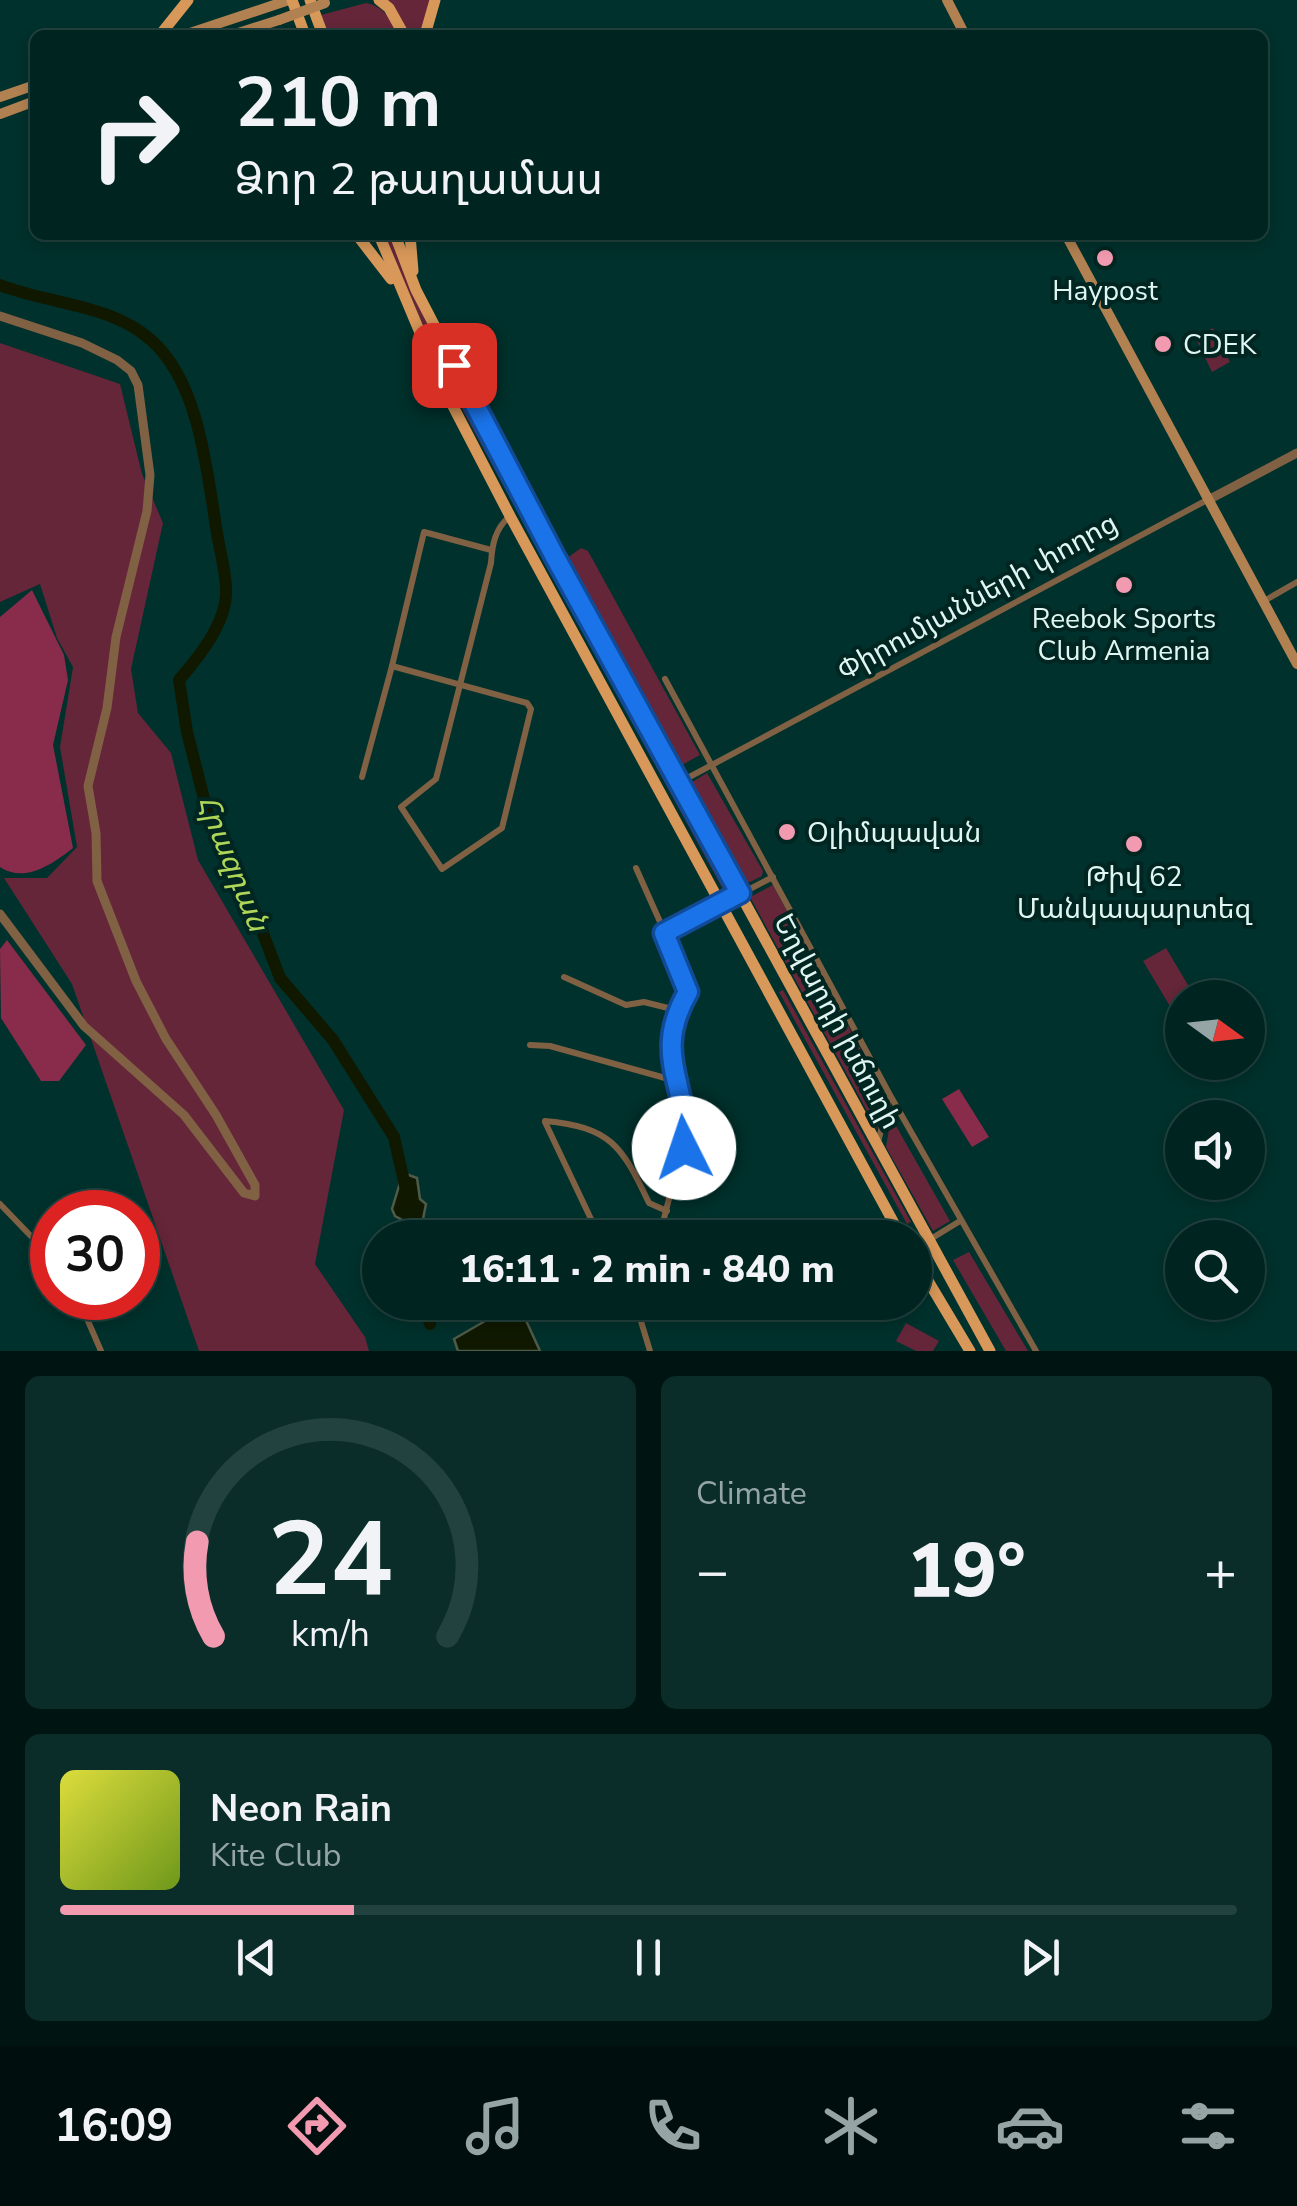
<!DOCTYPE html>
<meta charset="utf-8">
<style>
body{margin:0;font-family:"Nunito Sans","Noto Sans Armenian",sans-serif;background:#0a2d2a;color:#f1f3f6;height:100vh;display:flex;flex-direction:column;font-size:38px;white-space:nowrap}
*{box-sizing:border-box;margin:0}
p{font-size:32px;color:#95a5a5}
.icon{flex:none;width:55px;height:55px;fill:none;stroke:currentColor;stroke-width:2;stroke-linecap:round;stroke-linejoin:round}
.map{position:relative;height:1351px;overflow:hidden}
.side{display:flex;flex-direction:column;gap:25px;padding:25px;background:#001412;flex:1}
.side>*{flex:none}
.guide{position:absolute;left:30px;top:30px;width:1238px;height:210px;border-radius:15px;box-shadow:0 5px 15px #0003,0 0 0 2px #22423f;background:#002521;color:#f1f3f6;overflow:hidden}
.needle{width:65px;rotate:105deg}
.controls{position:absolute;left:1165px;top:980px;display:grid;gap:20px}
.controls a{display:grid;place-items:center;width:100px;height:100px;border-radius:50%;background:#002521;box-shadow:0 5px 15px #0003,0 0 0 2px #22423f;font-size:50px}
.speed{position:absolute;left:30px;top:1190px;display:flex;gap:20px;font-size:50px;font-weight:700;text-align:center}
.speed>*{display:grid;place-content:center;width:130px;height:130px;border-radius:50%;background:#002521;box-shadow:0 5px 15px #0003,0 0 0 2px #22423f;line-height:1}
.speed .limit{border:15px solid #d22;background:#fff;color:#111}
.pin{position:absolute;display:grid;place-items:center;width:85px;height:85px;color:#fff;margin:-42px;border-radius:20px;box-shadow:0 5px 15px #0006}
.me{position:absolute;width:110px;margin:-55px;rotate:356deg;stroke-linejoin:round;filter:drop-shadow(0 0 8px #0008)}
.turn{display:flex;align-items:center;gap:35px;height:210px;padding:0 40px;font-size:45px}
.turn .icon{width:130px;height:130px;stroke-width:2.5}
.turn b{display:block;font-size:70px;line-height:85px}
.big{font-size:75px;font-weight:800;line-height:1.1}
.side .tile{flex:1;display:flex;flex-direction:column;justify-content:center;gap:15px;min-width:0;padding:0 35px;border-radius:15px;background:#0a2d2a}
.side .dial{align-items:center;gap:0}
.dial svg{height:260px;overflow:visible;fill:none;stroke:#22423f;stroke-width:7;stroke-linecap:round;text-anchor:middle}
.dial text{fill:#f1f3f6;stroke:none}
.song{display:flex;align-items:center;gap:30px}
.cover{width:120px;height:120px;border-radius:15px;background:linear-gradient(135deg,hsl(60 70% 55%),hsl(80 70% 35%))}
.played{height:10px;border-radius:5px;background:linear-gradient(90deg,#f29aaf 25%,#22423f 25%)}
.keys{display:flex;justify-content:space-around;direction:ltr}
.heat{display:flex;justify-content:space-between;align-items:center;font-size:55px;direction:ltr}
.side .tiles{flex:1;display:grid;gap:25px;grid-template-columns:1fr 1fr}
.tile:last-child{grid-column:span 2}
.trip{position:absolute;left:362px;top:1220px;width:570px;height:100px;border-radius:50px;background:#002521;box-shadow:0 5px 15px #0003,0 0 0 2px #22423f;font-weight:800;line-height:100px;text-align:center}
.tabs{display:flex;height:160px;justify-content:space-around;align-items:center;background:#000f0d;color:#95a5a5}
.tabs .icon{width:70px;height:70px}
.tabs .active{color:#f29aaf}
.tabs b{font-size:45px;color:#f1f3f6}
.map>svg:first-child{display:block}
</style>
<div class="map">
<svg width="1297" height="1351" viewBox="0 0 1297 1351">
<rect width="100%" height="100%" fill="#00312c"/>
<g fill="#642638">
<path d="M382,0H430L421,35H407Z"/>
<path d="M366,3C385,7 390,19 399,35H329L321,15Z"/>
<path d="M384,235H390L454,383L546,554L542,557L449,385Z"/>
<path d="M1213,328L1230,362L1212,372L1195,337Z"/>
<path d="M0,343L120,384L142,474L163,523L131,669L138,713L171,753L198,860L344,1110L315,1264L365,1337L369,1351H199L72,984L4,878H47L77,847L60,747L73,667L57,638L40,584L0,602Z"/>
<path d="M581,548L588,551L700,755L682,765L677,764L566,562L567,558Z"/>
<path d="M555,572L729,890L725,893L551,574Z"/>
<path d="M707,773L763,871L762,876L750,882H742L689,790V784Z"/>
<path d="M773,885L885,1095L877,1129L750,897Z"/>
<path d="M1166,948L1194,995L1182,998V1001L1171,1008L1143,961Z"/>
<path d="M783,990L911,1222L907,1224L779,992Z"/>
<path d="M891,1117L950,1221L933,1231L886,1147Z"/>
<path d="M969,1252L1028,1351H1006L953,1260Z"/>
<path d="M906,1323L939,1341L933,1351H916L896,1341Z"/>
</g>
<g fill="#892b4a">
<path d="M32,590L64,655L68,680L53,745L73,848C54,863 25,884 0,867V617Z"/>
<path d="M7,940L86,1045L59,1081H41L1,1018L0,949Z"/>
<path d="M959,1089L989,1137L972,1147L942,1099Z"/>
</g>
<g fill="#101900" stroke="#4e5b49" stroke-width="2.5">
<path d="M403,1173L417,1178L420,1199L426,1204L423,1219L418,1221L419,1237H407L406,1222L395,1216L392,1209Z"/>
<path d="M519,1305L540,1351H458L454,1339L497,1314Z"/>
</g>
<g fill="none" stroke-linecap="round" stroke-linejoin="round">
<g stroke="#101900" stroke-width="12">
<path d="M0,285C49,304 111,304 151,340C200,383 207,473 217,533C220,552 227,575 226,594C225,625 198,658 179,680L187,732L209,818L259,923L280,978L333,1040L394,1137L406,1190"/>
<path d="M423,1302L430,1324"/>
</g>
<g stroke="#806144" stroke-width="6">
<path d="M1264,601L1297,582"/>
<path d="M392,666L424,532L491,550"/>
<path d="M665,679L890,1095L1036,1351"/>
<path d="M362,777L392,666L527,703L531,709L502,828L442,869L401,807L436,779L491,563C492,545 495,529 509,517"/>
<path d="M680,782L1207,500"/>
<path d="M636,868L665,933"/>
<path d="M564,977L626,1005L644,1002L676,1010"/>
<path d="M530,1045L550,1046L676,1081"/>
<path d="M545,1121C611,1127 622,1146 649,1203L667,1211"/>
<path d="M545,1122L600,1238"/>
<path d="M878,1142L890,1096"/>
<path d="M0,1204L52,1258"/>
<path d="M659,1238L686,1132L670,1052L676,1010L687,991L665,933L773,877"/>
<path d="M929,1240L960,1221"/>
<path d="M78,1298L101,1351"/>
<path d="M642,1302L640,1318L650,1351"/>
</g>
<g stroke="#806144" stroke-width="9">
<path d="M0,316L82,343L117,360L131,371L138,385L150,475L147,511L116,637L107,708L88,786L96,833L97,881L136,981L166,1039L216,1115L255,1185V1196L244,1193L184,1115L84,1026L0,914"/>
<path d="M1210,499L1297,453"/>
</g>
<g stroke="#b28151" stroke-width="10">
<path d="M947,0L965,35"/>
<path d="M184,35L289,0"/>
<path d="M232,35L279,20"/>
<path d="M0,97L35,85"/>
<path d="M0,114L35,101"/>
<path d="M1066,235L1297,664"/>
</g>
<g stroke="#d89859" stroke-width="11">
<path d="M292,0L305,35"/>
<path d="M310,0L323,35"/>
<path d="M379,0L389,8L404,35"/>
<path d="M160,35L188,0"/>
<path d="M425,35L435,0"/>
<path d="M357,235L391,279"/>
<path d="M379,235L442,385L510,516L902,1238"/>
<path d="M395,235L416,290L527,504L990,1351"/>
<path d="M410,235L413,271"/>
<path d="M915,1259L970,1351"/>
</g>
<path stroke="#b28151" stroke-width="10" d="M279,20L325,3"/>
</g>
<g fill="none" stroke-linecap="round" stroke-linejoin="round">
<defs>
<path id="route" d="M454,365L555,557L740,893L664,933L688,992C650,1058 691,1085 684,1148"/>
</defs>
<use href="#route" stroke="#114b97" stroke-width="25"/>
<use href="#route" stroke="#1a73e8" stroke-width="18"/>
</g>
<g fill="#f29aaf" stroke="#012521" stroke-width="4">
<circle cx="1105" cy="258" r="10"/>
<circle cx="1163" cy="344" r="10"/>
<circle cx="1124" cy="585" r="10"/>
<circle cx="787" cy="832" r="10"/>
<circle cx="1134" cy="844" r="10"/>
</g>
<g text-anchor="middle" stroke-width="8" stroke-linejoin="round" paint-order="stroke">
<g font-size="28" fill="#dff6f2" stroke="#012521">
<text x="1105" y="300">Haypost</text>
<text x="1183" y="354" text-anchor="start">CDEK</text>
<text x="1124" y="628">Reebok Sports<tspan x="1124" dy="32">Club Armenia</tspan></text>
<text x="807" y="842" text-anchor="start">Օլիմպավան</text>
<text x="1134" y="886">Թիվ 62<tspan x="1134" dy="32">Մանկապարտեզ</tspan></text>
</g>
<g font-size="28" fill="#dff6f2" stroke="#012521">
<text transform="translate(977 596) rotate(-29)" y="10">Փիրումյանների փողոց</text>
<text transform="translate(838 1021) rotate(62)" y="10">Եղվարդի խճուղի</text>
</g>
<g font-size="30" font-style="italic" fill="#afd657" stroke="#012521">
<text transform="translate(233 863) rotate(68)" y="10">Հրազդան</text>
</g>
</g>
</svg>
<div class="controls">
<a><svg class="needle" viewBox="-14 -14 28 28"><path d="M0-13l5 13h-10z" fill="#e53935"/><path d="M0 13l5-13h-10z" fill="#95a5a5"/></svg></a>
<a><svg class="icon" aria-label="sound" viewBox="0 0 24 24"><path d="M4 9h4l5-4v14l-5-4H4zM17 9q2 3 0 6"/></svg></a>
<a><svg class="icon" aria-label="search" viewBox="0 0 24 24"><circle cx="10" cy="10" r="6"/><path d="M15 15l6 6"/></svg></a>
</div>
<div class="speed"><div class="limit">30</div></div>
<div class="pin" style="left:454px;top:365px;background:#d93025"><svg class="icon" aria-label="arrive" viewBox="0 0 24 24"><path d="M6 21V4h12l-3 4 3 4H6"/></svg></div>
<svg class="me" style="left:684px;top:1148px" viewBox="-20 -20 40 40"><circle r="19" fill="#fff"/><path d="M0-13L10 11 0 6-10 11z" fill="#1a73e8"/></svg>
<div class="trip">16:11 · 2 min · 840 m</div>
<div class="guide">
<div class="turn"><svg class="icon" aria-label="right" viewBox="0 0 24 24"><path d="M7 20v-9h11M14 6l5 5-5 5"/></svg><div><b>210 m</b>Ձոր 2 թաղամաս</div></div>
</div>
</div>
<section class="side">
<div class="tiles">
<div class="tile dial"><svg viewBox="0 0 100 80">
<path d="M14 69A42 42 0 1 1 86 69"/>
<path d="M14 69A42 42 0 0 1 9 40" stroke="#f29aaf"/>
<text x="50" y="56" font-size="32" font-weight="700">24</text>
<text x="50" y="72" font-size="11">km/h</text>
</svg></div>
<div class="tile"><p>Climate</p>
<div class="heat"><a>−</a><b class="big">19°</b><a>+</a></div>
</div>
<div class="tile">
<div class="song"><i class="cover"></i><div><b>Neon Rain</b><p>Kite Club</p></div></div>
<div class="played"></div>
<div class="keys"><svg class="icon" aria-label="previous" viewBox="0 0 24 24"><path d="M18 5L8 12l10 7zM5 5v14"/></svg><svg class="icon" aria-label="pause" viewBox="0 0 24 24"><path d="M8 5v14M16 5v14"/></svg><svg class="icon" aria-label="next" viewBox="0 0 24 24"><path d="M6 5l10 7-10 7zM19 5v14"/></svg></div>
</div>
</div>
</section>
<nav class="tabs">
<b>16:09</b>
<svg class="icon active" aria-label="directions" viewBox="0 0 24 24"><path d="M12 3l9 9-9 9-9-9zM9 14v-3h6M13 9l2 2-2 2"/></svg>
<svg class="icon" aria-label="music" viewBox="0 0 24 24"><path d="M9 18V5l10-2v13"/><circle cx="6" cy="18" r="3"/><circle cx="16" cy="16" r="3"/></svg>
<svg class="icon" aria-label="phone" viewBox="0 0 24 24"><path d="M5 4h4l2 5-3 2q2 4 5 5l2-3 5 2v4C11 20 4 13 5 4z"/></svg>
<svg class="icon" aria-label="climate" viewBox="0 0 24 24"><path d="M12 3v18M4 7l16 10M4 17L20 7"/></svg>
<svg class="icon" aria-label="car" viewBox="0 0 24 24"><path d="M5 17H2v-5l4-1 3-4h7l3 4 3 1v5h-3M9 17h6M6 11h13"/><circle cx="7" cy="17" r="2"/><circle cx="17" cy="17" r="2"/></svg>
<svg class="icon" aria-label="filters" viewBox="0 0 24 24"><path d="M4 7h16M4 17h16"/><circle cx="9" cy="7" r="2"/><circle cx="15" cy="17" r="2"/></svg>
</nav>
